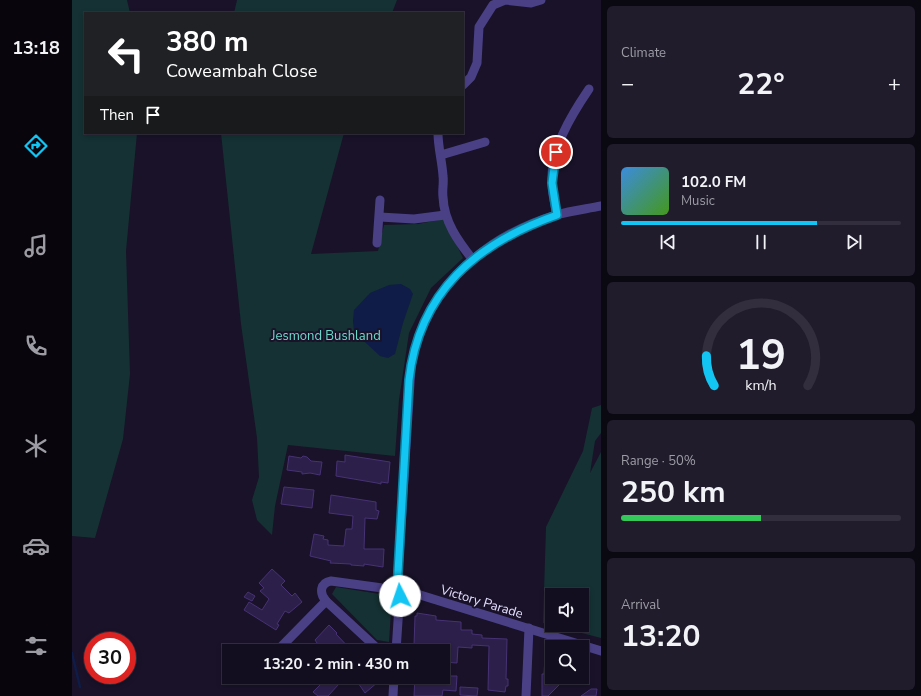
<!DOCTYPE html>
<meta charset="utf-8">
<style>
body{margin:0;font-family:"Nunito Sans",sans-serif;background:#201c2c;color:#f1f3f6;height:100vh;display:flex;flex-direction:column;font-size:15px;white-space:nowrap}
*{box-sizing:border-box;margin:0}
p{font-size:13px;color:#9d9ca4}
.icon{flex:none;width:22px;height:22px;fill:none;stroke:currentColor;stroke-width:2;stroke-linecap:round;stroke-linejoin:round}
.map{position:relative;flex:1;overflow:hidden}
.side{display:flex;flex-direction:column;gap:6px;padding:6px;background:#0a0811;width:320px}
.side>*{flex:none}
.hud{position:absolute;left:12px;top:12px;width:380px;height:122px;border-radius:0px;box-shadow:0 2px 6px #0003,0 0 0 1px #322e3d;background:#202124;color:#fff;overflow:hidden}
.controls{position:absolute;left:473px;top:588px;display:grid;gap:8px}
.controls a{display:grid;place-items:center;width:44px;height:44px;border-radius:0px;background:#130e1f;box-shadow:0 2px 6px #0003,0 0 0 1px #322e3d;font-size:20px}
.speed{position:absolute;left:12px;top:632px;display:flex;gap:8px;font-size:20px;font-weight:700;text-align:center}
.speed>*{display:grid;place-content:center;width:52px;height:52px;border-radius:50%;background:#130e1f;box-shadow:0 2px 6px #0003,0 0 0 1px #322e3d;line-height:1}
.speed .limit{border:6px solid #d22;background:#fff;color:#111}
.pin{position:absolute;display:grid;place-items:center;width:34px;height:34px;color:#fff;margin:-17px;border:2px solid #fff;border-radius:50%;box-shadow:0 1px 4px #0007}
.me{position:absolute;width:44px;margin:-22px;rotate:356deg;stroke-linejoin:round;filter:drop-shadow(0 0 3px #0008)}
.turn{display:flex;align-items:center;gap:14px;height:84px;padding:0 16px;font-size:18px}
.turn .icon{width:52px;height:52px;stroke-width:2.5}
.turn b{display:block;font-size:28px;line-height:34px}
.then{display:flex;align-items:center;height:38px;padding:0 16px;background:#0003;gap:8px;font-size:15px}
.big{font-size:30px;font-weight:700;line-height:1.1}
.side .card{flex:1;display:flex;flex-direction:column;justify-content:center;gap:6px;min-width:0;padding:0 14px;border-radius:6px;background:#201c2c}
.side .dial{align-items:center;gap:0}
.dial svg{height:104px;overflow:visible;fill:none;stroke:#322e3d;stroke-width:7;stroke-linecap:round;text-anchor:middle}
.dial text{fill:#f1f3f6;stroke:none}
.song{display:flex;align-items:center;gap:12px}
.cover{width:48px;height:48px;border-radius:6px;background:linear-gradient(135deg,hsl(210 70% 55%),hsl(100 70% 35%))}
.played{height:4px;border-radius:2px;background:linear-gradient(90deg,#12c5f3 70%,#322e3d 70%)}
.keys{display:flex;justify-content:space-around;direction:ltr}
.heat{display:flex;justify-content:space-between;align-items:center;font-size:22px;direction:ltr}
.charge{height:6px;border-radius:3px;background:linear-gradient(90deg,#34c759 50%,#322e3d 0)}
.trip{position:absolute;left:150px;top:644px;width:228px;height:40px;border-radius:0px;background:#130e1f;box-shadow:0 2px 6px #0003,0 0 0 1px #322e3d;font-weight:700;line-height:40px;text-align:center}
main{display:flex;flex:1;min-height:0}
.menu{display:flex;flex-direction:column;width:72px;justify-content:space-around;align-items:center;background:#08060c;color:#9d9ca4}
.menu .icon{width:28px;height:28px}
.menu .current{color:#12c5f3}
.menu b{font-size:18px;color:#f1f3f6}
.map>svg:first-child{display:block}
</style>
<main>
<nav class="menu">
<b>13:18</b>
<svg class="icon current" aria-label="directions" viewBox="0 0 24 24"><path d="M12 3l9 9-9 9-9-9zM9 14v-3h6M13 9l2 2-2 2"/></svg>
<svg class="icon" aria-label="music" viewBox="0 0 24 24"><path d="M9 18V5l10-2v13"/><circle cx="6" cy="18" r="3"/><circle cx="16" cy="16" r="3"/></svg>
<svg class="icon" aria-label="phone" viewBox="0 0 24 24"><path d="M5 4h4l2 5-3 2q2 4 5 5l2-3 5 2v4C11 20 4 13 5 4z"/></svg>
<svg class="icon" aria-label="climate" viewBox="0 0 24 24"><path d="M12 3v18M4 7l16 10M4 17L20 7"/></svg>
<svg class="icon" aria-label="car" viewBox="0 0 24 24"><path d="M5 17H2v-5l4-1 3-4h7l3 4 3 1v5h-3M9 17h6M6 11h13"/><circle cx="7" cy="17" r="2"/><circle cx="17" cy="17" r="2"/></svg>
<svg class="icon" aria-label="filters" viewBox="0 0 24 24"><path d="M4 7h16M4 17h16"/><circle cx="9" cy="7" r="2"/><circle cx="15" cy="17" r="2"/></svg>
</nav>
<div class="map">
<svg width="529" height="696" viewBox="0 0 529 696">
<rect width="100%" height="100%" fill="#191229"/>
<g fill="#153133" fill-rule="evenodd">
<path d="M0,0H55L58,13H13V133H65L54,251L58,374L51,439L23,538L0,536Z"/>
<path d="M165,0H325L320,13H162Z"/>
<path d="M149,133H272L239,254L306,251L312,225L346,224L372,219L391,258L359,288L337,333L327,400L323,456L216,445L203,506L200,535L185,520L180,500L187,477L185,438L169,324Z"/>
<path d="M529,405V433L523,441L518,473L529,452V638L471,623L474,527L511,451L520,408ZM480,595H510V625H480Z"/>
<path d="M264,587L320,596L317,642L305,640L260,594Z"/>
</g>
<path fill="#0e1c47" d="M329,284L338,289L341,294L331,323L323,354L316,358L308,356L282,332L281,321L282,310L298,293L317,285Z"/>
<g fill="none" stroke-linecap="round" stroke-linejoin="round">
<path stroke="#0e1c47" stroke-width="2.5" d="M0,653L8,687"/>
</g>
<g fill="#2c1f4a" stroke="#463274">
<path d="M273,455L318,462L316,483L309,482V484L305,483L264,476L265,461L273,462Z"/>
<path d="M217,456L229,458L231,456L235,457L239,461L250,462L248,475L238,473L230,474V472L215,470Z"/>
<path d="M212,487L242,490L240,508L209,504Z"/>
<path d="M259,495L304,502V510L307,511L305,519L293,518L292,549H312L311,567L292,564V566L279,565V564L258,563L259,561L238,556L242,534L252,536L251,539L256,540V545L272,546L274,529H280L281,516L257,513Z"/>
<path d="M200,569L213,581L209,585L220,596L223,593L230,602L217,613L213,611L205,624L207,625L204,630L172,610L177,602L190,610L197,599L188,591L192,588L187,583Z"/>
<path d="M176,592L183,596L180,601L172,597Z"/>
<path d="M345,613L364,616V620L389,622V630H400V634L410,635V638L435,639L434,679H436V686H434L433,692L416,690L417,646L400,645V648L386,647L385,663L371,662V650L346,649V647L342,646L343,616H345Z"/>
<path d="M257,625L265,633L264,634L280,651H258L253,646L248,651H238L245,643L243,640Z"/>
<path d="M473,656H480V677H495L476,696H470V674H472Z"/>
<path d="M510,659L517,661L513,679L510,678Z"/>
<path d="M371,676H385L384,691L371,690L370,696H342L343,677H371Z"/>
<path d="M258,677L260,679L261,678L267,684L256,696H246L241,692L253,680L254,681Z"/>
<path d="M282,677H302L306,682L293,693Z"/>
<path d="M388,687L406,688L405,696L388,695Z"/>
<path d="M519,689H525L524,696H509Z"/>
</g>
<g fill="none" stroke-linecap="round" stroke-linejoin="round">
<g stroke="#4a4086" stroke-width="9">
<path d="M391,85L399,77L405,63L407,27L421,5L433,0L459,3L469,0"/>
<path d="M366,133C366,147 370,161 371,176C372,183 370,190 371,197C372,222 386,241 401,260"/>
<path d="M369,155L413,142"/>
<path d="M485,215C483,205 480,194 480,184C478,150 498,117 517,89"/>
<path d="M308,217L342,219L373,215"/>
<path d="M305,243L308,200"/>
<path d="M325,590L339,367C352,290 411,237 484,215C499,211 514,209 529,206"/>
<path d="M254,601L308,651"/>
<path d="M205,651L254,601C247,593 248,583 259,581L325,590L345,594L529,651"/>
<path d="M324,651L328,591"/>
<path d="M321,696L322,677"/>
<path d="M454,696L457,628"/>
</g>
</g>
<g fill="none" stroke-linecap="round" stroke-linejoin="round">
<defs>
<path id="route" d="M328,596V591L325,590L337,380C347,291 405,243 485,215L480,183L484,152"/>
</defs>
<use href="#route" stroke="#0c809e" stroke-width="10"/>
<use href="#route" stroke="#12c5f3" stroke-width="7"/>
</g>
<g text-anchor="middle" stroke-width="4" stroke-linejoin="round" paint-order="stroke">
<g font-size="13" fill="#6adbcb" stroke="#191229">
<text x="254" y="340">Jesmond Bushland</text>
</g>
<g font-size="13" fill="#e3dcfd" stroke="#191229">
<text transform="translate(410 601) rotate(17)" y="5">Victory Parade</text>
</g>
</g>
</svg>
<div class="controls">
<a><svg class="icon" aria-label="sound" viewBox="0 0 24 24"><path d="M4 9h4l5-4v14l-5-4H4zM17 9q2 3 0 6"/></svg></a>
<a><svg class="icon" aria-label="search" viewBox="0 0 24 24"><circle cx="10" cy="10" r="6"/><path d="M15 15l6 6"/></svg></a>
</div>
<div class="speed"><div class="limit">30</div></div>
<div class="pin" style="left:484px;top:152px;background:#d93025"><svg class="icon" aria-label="arrive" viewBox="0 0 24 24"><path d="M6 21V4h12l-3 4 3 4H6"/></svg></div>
<svg class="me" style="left:328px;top:596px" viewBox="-20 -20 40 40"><circle r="19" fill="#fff"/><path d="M0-13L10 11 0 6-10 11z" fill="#12c5f3"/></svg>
<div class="trip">13:20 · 2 min · 430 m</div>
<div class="hud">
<div class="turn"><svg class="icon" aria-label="left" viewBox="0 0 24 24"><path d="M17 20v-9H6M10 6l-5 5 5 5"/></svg><div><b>380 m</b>Coweambah Close</div></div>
<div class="then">Then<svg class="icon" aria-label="arrive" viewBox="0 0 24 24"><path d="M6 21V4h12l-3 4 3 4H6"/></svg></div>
</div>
</div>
<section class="side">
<div class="card"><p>Climate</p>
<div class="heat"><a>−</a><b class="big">22°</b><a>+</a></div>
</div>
<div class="card">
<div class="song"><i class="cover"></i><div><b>102.0 FM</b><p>Music</p></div></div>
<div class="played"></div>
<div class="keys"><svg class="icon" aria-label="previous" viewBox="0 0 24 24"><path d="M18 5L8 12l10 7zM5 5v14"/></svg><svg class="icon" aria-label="pause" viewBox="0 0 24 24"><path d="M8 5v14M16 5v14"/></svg><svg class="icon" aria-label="next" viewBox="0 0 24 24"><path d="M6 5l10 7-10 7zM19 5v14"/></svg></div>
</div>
<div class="card dial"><svg viewBox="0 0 100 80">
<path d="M14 69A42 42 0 1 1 86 69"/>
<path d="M14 69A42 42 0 0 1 8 46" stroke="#12c5f3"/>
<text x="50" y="56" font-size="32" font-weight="700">19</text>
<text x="50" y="72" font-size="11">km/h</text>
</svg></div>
<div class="card"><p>Range · 50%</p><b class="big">250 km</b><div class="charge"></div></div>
<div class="card"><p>Arrival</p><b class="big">13:20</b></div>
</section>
</main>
